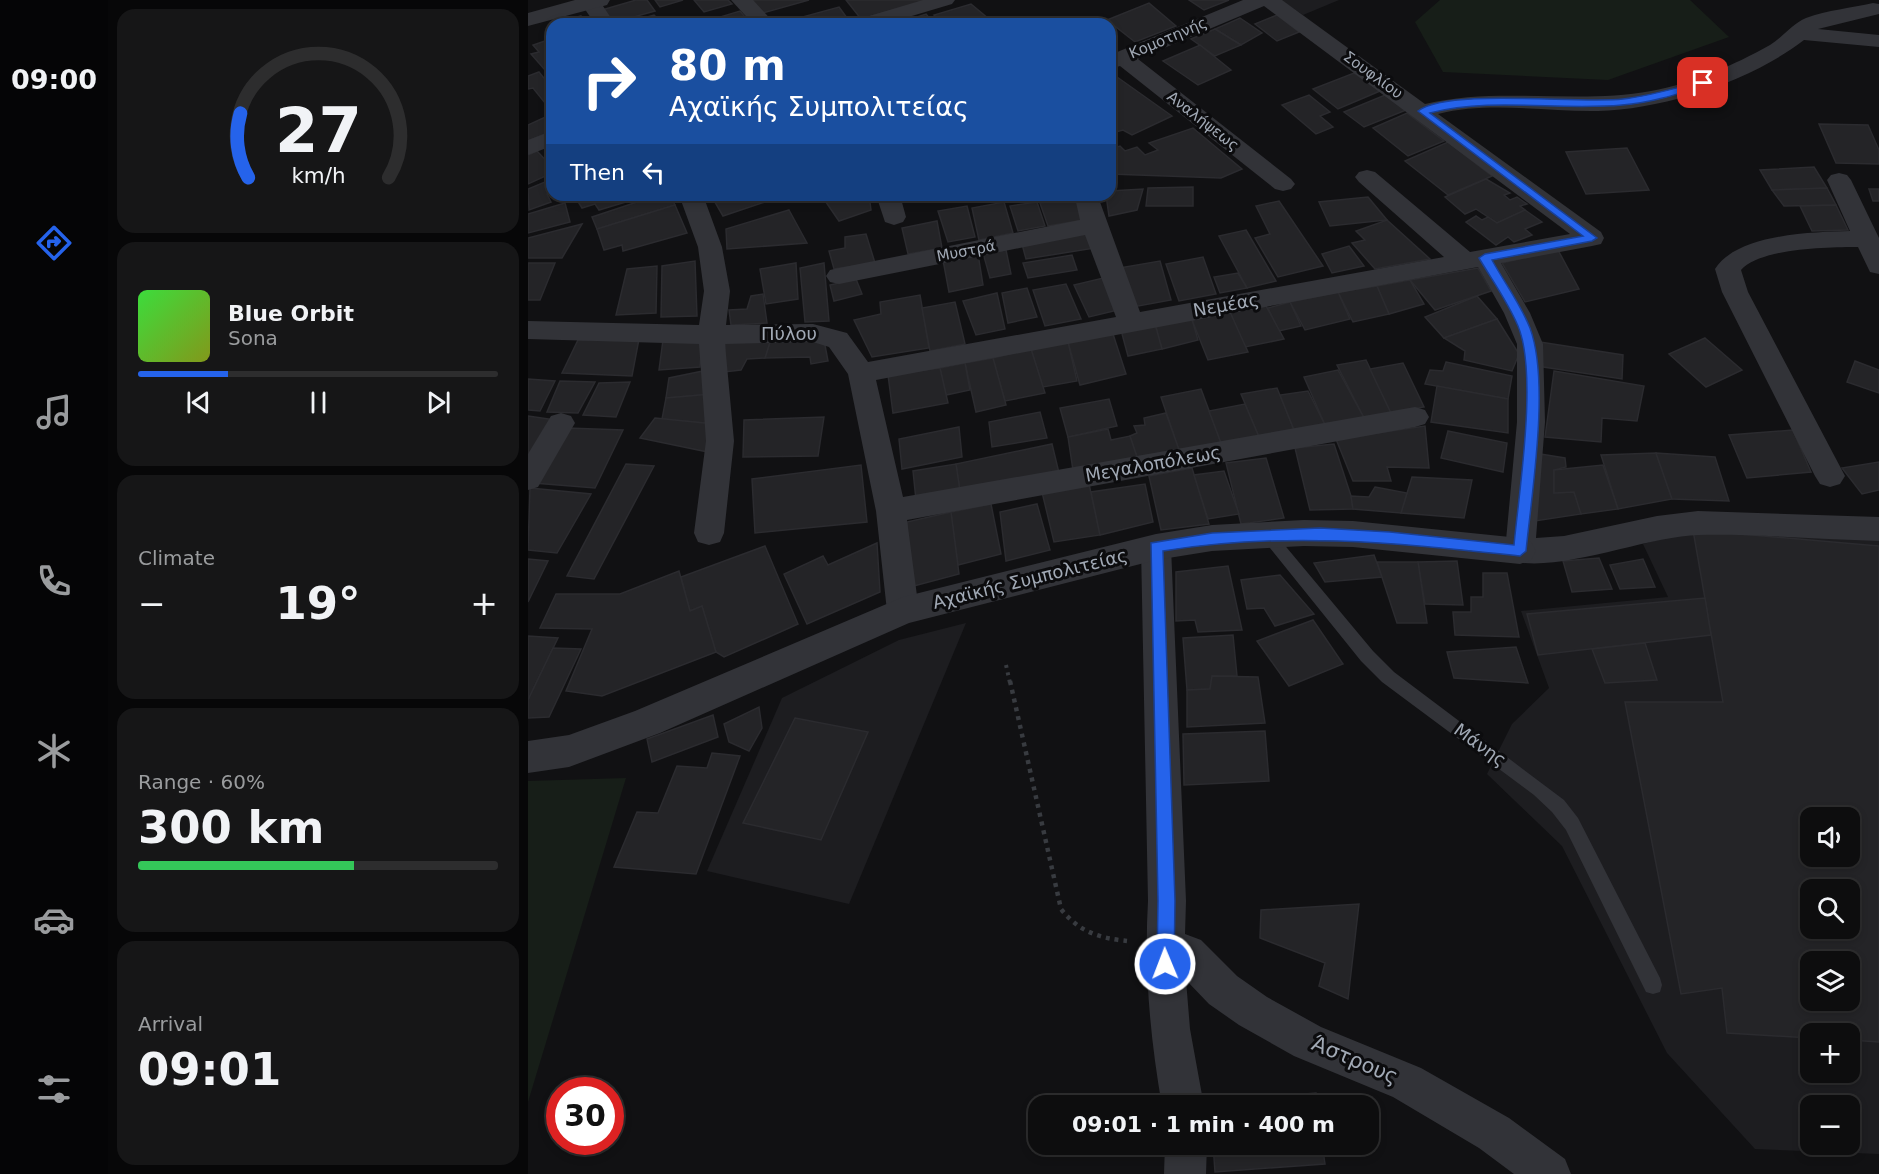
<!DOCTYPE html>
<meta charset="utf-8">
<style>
body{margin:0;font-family:"DejaVu Sans",sans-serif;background:#161617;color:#f1f3f6;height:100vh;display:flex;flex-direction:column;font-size:22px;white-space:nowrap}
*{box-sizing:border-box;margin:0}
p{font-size:20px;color:#9a9c9e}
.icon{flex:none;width:33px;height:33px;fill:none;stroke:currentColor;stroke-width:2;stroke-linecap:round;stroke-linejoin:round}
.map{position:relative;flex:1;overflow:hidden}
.details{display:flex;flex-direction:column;gap:9px;padding:9px;background:#070708;width:420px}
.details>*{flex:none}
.banner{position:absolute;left:18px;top:18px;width:570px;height:183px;border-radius:18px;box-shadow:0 3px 9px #0003,0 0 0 2px #2d2d2e;background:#1a4fa0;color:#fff;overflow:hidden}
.fabs{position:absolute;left:1272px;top:807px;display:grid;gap:12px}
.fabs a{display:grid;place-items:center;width:60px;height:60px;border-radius:12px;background:#0d0d0e;box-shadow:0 3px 9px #0003,0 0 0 2px #2d2d2e;font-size:30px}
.speed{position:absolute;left:18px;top:1077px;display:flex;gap:12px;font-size:30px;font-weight:700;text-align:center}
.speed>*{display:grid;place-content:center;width:78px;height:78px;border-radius:50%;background:#0d0d0e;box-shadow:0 3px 9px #0003,0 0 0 2px #2d2d2e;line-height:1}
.speed .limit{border:9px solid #d22;background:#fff;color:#111}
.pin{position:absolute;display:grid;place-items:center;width:51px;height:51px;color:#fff;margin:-26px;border-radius:12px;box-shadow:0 3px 9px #0006}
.me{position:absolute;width:66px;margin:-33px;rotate:359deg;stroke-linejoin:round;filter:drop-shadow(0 0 4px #0008)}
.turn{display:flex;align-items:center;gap:21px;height:126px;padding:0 24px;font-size:27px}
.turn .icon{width:78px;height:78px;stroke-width:2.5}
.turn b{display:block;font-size:42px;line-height:51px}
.then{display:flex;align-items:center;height:57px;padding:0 24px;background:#0003;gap:12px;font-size:22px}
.big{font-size:45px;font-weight:700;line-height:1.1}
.details .widget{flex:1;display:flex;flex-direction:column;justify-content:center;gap:9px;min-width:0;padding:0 21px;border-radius:18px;background:#161617}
.details .dial{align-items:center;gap:0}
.dial svg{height:156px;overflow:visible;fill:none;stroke:#2d2d2e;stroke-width:7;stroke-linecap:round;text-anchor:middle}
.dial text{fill:#f1f3f6;stroke:none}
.song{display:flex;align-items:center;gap:18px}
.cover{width:72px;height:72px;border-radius:9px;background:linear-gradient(135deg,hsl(120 70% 55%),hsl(70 70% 35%))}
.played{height:6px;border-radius:3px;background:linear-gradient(90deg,#2563eb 25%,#2d2d2e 25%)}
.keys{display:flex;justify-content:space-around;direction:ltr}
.heat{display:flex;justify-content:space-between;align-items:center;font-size:33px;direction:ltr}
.charge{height:9px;border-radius:4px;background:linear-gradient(90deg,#34c759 60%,#2d2d2e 0)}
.trip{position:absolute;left:500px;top:1095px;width:351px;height:60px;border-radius:18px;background:#0d0d0e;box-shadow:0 3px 9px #0003,0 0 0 2px #2d2d2e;font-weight:700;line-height:60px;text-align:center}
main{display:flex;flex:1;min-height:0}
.dock{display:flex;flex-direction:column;width:108px;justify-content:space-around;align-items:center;background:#050506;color:#9a9c9e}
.dock .icon{width:42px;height:42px}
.dock .selected{color:#2563eb}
.dock b{font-size:27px;color:#f1f3f6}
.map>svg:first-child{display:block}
</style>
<main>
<nav class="dock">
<b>09:00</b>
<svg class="icon selected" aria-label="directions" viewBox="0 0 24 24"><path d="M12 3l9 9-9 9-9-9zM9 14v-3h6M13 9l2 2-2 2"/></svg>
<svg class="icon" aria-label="music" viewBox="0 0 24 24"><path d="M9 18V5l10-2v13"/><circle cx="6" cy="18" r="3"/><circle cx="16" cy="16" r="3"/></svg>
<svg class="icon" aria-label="phone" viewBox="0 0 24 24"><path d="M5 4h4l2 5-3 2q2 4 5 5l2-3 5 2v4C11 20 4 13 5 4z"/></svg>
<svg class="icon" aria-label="climate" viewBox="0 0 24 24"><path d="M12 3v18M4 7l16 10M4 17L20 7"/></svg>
<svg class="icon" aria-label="car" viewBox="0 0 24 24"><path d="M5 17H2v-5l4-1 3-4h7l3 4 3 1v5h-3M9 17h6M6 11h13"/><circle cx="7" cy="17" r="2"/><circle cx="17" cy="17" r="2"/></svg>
<svg class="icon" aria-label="filters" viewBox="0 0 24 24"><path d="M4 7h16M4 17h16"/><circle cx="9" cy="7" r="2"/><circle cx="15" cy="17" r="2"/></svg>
</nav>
<section class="details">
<div class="widget dial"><svg viewBox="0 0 100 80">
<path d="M14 69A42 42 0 1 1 86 69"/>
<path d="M14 69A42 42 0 0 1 10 36" stroke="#2563eb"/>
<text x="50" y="56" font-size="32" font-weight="700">27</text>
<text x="50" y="72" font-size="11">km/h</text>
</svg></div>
<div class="widget">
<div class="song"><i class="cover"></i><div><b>Blue Orbit</b><p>Sona</p></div></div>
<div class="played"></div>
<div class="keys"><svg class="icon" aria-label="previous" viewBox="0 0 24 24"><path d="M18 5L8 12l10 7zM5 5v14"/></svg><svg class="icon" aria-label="pause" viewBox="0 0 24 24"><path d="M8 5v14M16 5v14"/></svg><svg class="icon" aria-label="next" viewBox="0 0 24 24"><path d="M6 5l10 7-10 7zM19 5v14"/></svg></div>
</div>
<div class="widget"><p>Climate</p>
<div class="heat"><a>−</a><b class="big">19°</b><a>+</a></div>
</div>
<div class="widget"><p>Range · 60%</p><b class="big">300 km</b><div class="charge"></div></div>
<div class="widget"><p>Arrival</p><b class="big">09:01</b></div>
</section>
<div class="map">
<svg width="1351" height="1174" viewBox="0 0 1351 1174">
<rect width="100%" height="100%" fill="#111113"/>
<g fill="#1d1d20" fill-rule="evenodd">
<path d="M753,0H811L775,15Z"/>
<path d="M1165,530L1351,539V1154L1227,1149L1139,1053L1034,846L959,774L984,724L1021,688L993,611L1140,597L1115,544ZM1282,818H1322V856H1282ZM1282,890H1322V928H1282ZM1282,962H1322V1000H1282ZM1282,1034H1322V1072H1282ZM1282,1106H1322V1144H1282Z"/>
<path d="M438,623L321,904L179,871L254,698L371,640Z"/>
</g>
<g fill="#171e18">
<path d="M912,0H1162L1201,37L1080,80L915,72L887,22Z"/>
<path d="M98,778L0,1102V781Z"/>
</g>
<g fill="#242427" stroke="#2b2b2f" stroke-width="1.5" fill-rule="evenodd">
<path d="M108,0H119L127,11L84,23L74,10Z"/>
<path d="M127,0H155L132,7Z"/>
<path d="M166,0H200L204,4L176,12Z"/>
<path d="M224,0H281L235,13Z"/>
<path d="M318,0H401L333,19Z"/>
<path d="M661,0H701L676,10Z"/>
<path d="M621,3L648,26L607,42L579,20Z"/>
<path d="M443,4L467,24H415L406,15Z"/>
<path d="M311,7L322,22L249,24Z"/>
<path d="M212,11L223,24H169Z"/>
<path d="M398,14L406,24H367Z"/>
<path d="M126,15L135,24H94Z"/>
<path d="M749,15L771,32L749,41L727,24Z"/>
<path d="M53,16L57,24H24Z"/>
<path d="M712,18L734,33L713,45L687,29Z"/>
<path d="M687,29L713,45L687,56L663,39Z"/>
<path d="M20,40L24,45V78L3,54L11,52L5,45Z"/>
<path d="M672,45L703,70L670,85L635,61Z"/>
<path d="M11,72L24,88V101L17,103L5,88L0,89V76Z"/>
<path d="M582,72L644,116L604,135L595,130L588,132L582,127Z"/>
<path d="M826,73L852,91L810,109L785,89Z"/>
<path d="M781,95L802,112L792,116L805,127L788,134L754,105Z"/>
<path d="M857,95L878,110L836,127L816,112Z"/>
<path d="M879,113L916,141L880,156L845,128Z"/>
<path d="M24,114V131L0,141V125Z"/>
<path d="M1291,124L1340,125L1351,150V164L1308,163Z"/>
<path d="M665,128L714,169L693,178L582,174V143L586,148L592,146L597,151L609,147L617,155L630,150L621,143Z"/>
<path d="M920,142L964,176L920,195L877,161Z"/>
<path d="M1099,148L1121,190L1058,194L1038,152Z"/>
<path d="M9,151L24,167V173L0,184V155Z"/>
<path d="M1286,167L1299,188L1244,190L1232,170Z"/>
<path d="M24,179V191L19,194L23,202L1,210L0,189Z"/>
<path d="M958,179L982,193L976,195L982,200L989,197L999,204L992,206L997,210L969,223L948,209L937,214L917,197Z"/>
<path d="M665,187V206H618L620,188Z"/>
<path d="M1299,188L1308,205L1256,206L1244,190Z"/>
<path d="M615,189L609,210L581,216L578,195H582V191Z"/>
<path d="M1341,189H1351V201H1345Z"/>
<path d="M64,195H121L71,210L67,204L54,208L49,200Z"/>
<path d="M130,195H142L147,205L69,229L64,217Z"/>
<path d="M189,195H247L249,198L195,216L184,197Z"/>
<path d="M293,195H341L343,210L311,221Z"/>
<path d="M554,196L562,219L520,226L512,203Z"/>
<path d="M840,197L859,220L802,226L791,202Z"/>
<path d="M751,201L795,266L750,277L727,238L742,234L728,206Z"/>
<path d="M476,202L485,233L451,240L444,208Z"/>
<path d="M509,202L517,226L490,231L482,206Z"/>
<path d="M37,203L42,222L0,233V214Z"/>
<path d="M147,205L159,233L95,251L94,245L76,250L69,229Z"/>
<path d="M1308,205L1320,230L1284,231L1272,206Z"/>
<path d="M439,206L447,237L420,242L410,211Z"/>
<path d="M261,210L279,243L199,249L198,229Z"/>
<path d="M997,210L1014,222L997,229L1004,235L986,242L980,237L968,245L938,222L948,216L954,220L960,217L969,223Z"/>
<path d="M859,220L902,259L847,269L824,243L837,240L828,231Z"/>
<path d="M409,221L414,248L380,254L374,228Z"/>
<path d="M54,224L34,258H0V238Z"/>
<path d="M562,230L567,248L498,259L494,244Z"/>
<path d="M718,230L748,281L719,288L691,236Z"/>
<path d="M338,234L347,263L306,269L301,251L317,248V237Z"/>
<path d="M821,246L836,266L804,273L794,254Z"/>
<path d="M478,250L483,274L462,278L455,253Z"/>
<path d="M1030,250L1051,289L997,302L974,263Z"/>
<path d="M450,254L455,285L421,292L415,260Z"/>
<path d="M544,255L549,270L500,278L495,263Z"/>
<path d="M675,257L688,294L651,301L638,264Z"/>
<path d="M167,261L169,316L133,317L134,266Z"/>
<path d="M632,261L643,300L605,307L591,268Z"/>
<path d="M0,263H27L12,300H0Z"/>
<path d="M268,263L270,299L238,304L232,269Z"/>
<path d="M296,263L301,321L277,322L272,268Z"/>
<path d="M129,266L128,313L88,315L99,269Z"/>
<path d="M950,268L963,291L907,310L882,280Z"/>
<path d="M710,273L719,288L692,293L686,277Z"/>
<path d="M575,278L590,310L561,317L546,285Z"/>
<path d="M328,279L334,294L306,301L302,285Z"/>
<path d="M882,280L896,304L861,314L849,286Z"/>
<path d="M538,284L553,319L517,326L505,290Z"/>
<path d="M849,286L861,314L825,322L810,292Z"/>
<path d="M499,288L509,317L480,323L474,293Z"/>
<path d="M810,292L822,319L777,330L762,302Z"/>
<path d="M469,293L477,329L448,335L435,301Z"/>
<path d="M235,294L239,323L203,325L201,310L219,309L223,296Z"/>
<path d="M392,295L401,348L344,357L326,320L353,314L352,302Z"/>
<path d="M949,296L969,319L916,338L897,317Z"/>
<path d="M427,302L437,344L402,351L394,308Z"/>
<path d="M762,302L773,326L751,331L740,308Z"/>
<path d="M737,304L756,339L717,347L702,312Z"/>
<path d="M702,312L720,352L680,360L664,320Z"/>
<path d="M663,316L670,340L634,349L627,324Z"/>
<path d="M969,319L991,354L984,371L936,360L937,351L916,338Z"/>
<path d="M627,324L634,349L600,356L593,330Z"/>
<path d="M585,334L598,374L552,385L540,342Z"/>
<path d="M1177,338L1214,370L1178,387L1141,354Z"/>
<path d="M111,339L104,376L34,373L50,340Z"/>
<path d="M135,340L174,341L172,367L131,370Z"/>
<path d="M296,340L300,361L283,364L282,357L237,358L242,342Z"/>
<path d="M197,342H242L237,358L219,359L213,370L196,372Z"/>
<path d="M540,342L549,381L515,387L503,349Z"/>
<path d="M1012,342L1095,355L1094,379L1009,366Z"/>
<path d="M503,349L517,393L477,401L465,358Z"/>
<path d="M465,358L478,405L448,412L437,363Z"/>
<path d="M838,360L863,413L836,418L809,365Z"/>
<path d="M1327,361L1351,370V393L1319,382Z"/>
<path d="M918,362L984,376L980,399L897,384L902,370L915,371Z"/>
<path d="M437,363L442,390L418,395L412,368Z"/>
<path d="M875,363L896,407L863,413L842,369Z"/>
<path d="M412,368L420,403L365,413L360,375Z"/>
<path d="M180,370L184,394L138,398L141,378Z"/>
<path d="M810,370L836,418L797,425L776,377Z"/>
<path d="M1026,371L1116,386L1109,421L1074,418L1073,442L1017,437Z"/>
<path d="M0,379L27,381L12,411L0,410Z"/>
<path d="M32,381L67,382L50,413L19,412Z"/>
<path d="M102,382L88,417L55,415L71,383Z"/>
<path d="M909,386L980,399V433L903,422Z"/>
<path d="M749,388L766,430L731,437L713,394Z"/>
<path d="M673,389L693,443L651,450L633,397Z"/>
<path d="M780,391L797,425L766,430L752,395Z"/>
<path d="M184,394L186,424L134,419L138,398Z"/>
<path d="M581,399L589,426L540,437L532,408Z"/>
<path d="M717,404L731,437L693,443L681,411Z"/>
<path d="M512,412L519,438L464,447L461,422Z"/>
<path d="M638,413L651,450L609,457L602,436L609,433L606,426L617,425L616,418Z"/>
<path d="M0,416L28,420L0,461Z"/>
<path d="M296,417L290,456L215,457L216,420Z"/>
<path d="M127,418L186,424L180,452L112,438Z"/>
<path d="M897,426L901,468L859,467L863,481H825L808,439Z"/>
<path d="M431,427L434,457L374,469L371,439Z"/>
<path d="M39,428L95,430L67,488L6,483Z"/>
<path d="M580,429L583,440L602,436L609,457L545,470L540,437Z"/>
<path d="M1265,430L1283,472L1219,478L1201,435Z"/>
<path d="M920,431L979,443L975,472L913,458Z"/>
<path d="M524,444L531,473L432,491L428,464Z"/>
<path d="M806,444L823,496L825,509L782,510L767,448Z"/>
<path d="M1006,453L1037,458L1038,467L1026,470V493L1046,492L1053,514L1007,521Z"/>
<path d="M1128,453L1144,499L1090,509L1073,455Z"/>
<path d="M1128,453L1187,457L1201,501L1144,499Z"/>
<path d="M738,458L756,518L713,524L698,463Z"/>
<path d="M1351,462V490L1334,494L1314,468Z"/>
<path d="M98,464L126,466L66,579L39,576Z"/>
<path d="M428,464L432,491L388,500L385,471Z"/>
<path d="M333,465L339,522L227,533L224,479Z"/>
<path d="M1075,465L1090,509L1053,514L1046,492L1026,493V470Z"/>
<path d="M664,468L681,524L633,530L621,476Z"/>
<path d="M696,471L711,514L680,519L666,475Z"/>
<path d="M884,477L944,480L936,518L873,513Z"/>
<path d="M561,484L572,535L526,542L514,492Z"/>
<path d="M617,484L625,522L572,535L563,492Z"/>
<path d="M847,487L879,493L873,513L825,509L823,496L841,497Z"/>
<path d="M2,488L63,494L29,553L0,550Z"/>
<path d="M463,504L473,554L430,565L423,512Z"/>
<path d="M509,504L522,550L478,561L472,512Z"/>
<path d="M423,512L431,574L382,587L379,522Z"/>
<path d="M1165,530L1351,546V1042L1322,1040V1034H1282V1038L1199,1033L1194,988L1153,994L1097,702H1195ZM1282,818H1322V856H1282ZM1282,890H1322V928H1282ZM1282,962H1322V1000H1282Z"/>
<path d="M349,543L352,592L279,624L256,574L295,556L300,565Z"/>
<path d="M237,546L270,624L196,657L188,652L174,606L162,611L153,577Z"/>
<path d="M846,555L854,577L797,582L786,563Z"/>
<path d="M1071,558L1084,589L1044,592L1035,561Z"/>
<path d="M0,559L20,561L0,602Z"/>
<path d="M1115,559L1127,587L1092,589L1082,565Z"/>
<path d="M929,561L935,605L897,604L890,562Z"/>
<path d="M849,562H890L899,623H869Z"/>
<path d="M700,566L714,630L670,632L667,620L648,621V572Z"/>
<path d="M151,571L162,611L174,606L188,652L74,696L38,691L64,629L12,628L28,594H92Z"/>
<path d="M955,573H979L991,637L927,635L925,612H943V597H955Z"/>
<path d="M752,575L786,614L747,626L736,608L719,609L713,580Z"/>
<path d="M1177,598L1183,635L1010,655L999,614Z"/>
<path d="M785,620L815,664L761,686L729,641Z"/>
<path d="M705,635L709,676H684L682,689L659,690L655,638Z"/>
<path d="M0,636L30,638L0,700Z"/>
<path d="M1117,643L1129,680L1077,683L1064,649Z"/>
<path d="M988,647L1000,683L926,678L919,652Z"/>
<path d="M25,648L53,649L21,717L0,718V700Z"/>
<path d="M684,676L730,677L737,723L659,727V690L682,689Z"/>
<path d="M231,707L234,728L221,751L201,742L196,724Z"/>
<path d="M185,715L190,737L124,762L119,739Z"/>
<path d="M267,718L340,732L293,840L215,823Z"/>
<path d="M737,731L741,781L656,785L655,734Z"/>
<path d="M184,753L212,756L168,874L86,867L109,812L130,813L149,766L179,768Z"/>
<path d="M831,904L820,999L791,986L797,963L732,938L733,910Z"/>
<path d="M788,1093L790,1106H683L682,1102Z"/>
<path d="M685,1144H794L797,1164L687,1172Z"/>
</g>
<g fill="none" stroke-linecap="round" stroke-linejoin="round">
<path stroke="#383b40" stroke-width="4" stroke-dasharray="3 4.5" stroke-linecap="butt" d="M478,665L482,683"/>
<path stroke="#383b40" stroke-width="4.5" stroke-dasharray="4 5" stroke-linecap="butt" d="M482,681L533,909C551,932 571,938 599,941"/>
<path fill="#323338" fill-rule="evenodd" d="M739,528L744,530L845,651L866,672L1036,800L1050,818L1132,978L1134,985L1132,992L1125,994L1118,992L1038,830L1024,812L1006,795L854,682L833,661L734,538L732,534Z"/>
<g fill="#323338" fill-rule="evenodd">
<path d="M53,0H71L87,24H67L52,2Z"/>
<path d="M203,0H225L247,24H225Z"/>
<path d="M395,0H427L424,4L357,24H325L328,20Z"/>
<path d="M715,0H754L897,104C971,86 1048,105 1123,91C1164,84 1206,65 1242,45C1254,38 1265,23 1278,18C1299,10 1324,8 1345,3L1351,4V14L1290,29L1351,35V47L1276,40C1223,81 1137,109 1070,111C1018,112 962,101 910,114L1073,232L1076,238L1073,244L1064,246L973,263L1002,313L1015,344L1017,422L1008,538L1036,536L1129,516L1170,511L1351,517V541C1291,539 1231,534 1171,535C1118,536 1027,575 981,560L977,551L989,422V344L976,313L950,267L348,380L375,497L887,407L897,410L901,417L897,424L887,427L379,520L391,611L386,620L375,624L364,620L359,611L348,511L320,374L301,347L285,342L197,344L206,441L196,533L192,542L181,545L170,542L166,533L178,441L171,344L0,339V321L171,325L176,291L170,247L151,195H175L194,247L202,291L198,325L285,324L319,333L340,362L588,317L557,235L311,284L302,282L298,276L302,270L311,268L552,220L548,202L551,197H569L572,202L612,312L916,257L831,182L827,177L831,172L839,170L847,172L942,252L1042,234L736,6L610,59L763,179L767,184L763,189L755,191L747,189L592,66L582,69V55Z"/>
<path d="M24,131V146L0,155V140Z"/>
<path d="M1311,173L1319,175L1323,180L1351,238V274L1342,272L1330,247C1301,247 1232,248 1213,270L1220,292L1317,476L1312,484L1302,487L1292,484L1287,476L1194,292L1187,269C1209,234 1284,232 1322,231L1299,180L1303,175Z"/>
<path d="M348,195H372L378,217L375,222L366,225L357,222Z"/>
<path d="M33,413L43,416L47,423L10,487L0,490V454L23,416Z"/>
<path d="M628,535L639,538L643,547L658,901L657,934L673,940L709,976L739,997L793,1027L893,1068L981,1118L1037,1159L1043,1174H986L951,1148L865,1097L766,1056L711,1025L681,1004L658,980L662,1029L676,1106H634C622,1037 616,970 620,901L613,547L617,538Z"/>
<path d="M637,1144H679L678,1174H636Z"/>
</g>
<g fill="#323338" fill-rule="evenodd">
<path d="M47,0H82L79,5L0,26V13Z"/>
<path d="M776,520L825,521L992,538L1003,542L1008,551L1003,560L992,564L825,547L776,546L684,551L628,560L381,623L132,733L41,767L0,773V741L41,735L107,711L375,597L628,534L684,525Z"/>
</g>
</g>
<path fill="#2563eb" stroke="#184099" stroke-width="1.5" d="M1175,81H1178V85C1150,94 1123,103 1094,105C1030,111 965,97 902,113L1069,238L1064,241L964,260C976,282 993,305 1002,328C1022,382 1004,491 998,551L992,556C868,543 759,531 635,551L647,901L646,964L643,970L637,972L631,970L629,964L630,901L623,543L684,533L792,528L862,532L986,545C991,491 1010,374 990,326C980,302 964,280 951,258L957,254L1055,236L890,111C921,88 1050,104 1095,99C1122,96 1148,88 1175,81Z"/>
<g text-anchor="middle" stroke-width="6" stroke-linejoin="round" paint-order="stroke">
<g font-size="15" fill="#a1a9b5" stroke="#0c0c0e">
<text transform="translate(640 38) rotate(-23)" y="5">Κομοτηνής</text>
<text transform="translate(845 75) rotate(36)" y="5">Σουφλίου</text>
<text transform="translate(675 121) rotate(38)" y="5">Αναλήψεως</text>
<text transform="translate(438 251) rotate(-11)" y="5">Μυστρά</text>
</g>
<g font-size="18" fill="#a1a9b5" stroke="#0c0c0e">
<text transform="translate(698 305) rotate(-10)" y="6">Νεμέας</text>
<text x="261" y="340">Πύλου</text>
<text transform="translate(625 464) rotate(-10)" y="6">Μεγαλοπόλεως</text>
<text transform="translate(502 579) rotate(-14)" y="6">Αχαϊκής Συμπολιτείας</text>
<text transform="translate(952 745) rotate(36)" y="6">Μάνης</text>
</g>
<g font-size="21" fill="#a1a9b5" stroke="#0c0c0e">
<text transform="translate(827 1060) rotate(23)" y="7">Άστρους</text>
</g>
</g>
</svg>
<div class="fabs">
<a><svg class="icon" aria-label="sound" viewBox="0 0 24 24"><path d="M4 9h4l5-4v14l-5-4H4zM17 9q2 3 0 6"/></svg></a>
<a><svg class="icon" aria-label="search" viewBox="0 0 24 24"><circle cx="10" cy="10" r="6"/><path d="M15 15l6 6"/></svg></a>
<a><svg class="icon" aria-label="layers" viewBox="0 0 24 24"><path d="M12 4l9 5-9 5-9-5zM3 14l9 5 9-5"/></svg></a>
<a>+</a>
<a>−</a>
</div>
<div class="speed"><div class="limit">30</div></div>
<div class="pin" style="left:1175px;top:83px;background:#d93025"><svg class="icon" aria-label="arrive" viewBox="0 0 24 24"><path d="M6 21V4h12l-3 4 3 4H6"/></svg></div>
<svg class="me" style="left:637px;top:964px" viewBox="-20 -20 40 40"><circle r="17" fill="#2563eb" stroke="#fff" stroke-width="3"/><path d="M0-11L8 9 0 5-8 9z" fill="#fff"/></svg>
<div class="trip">09:01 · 1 min · 400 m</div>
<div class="banner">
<div class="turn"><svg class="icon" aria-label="right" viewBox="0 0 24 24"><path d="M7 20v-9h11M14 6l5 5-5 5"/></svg><div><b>80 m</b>Αχαϊκής Συμπολιτείας</div></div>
<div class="then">Then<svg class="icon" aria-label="left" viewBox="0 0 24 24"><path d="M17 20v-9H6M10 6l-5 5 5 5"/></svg></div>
</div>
</div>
</main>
